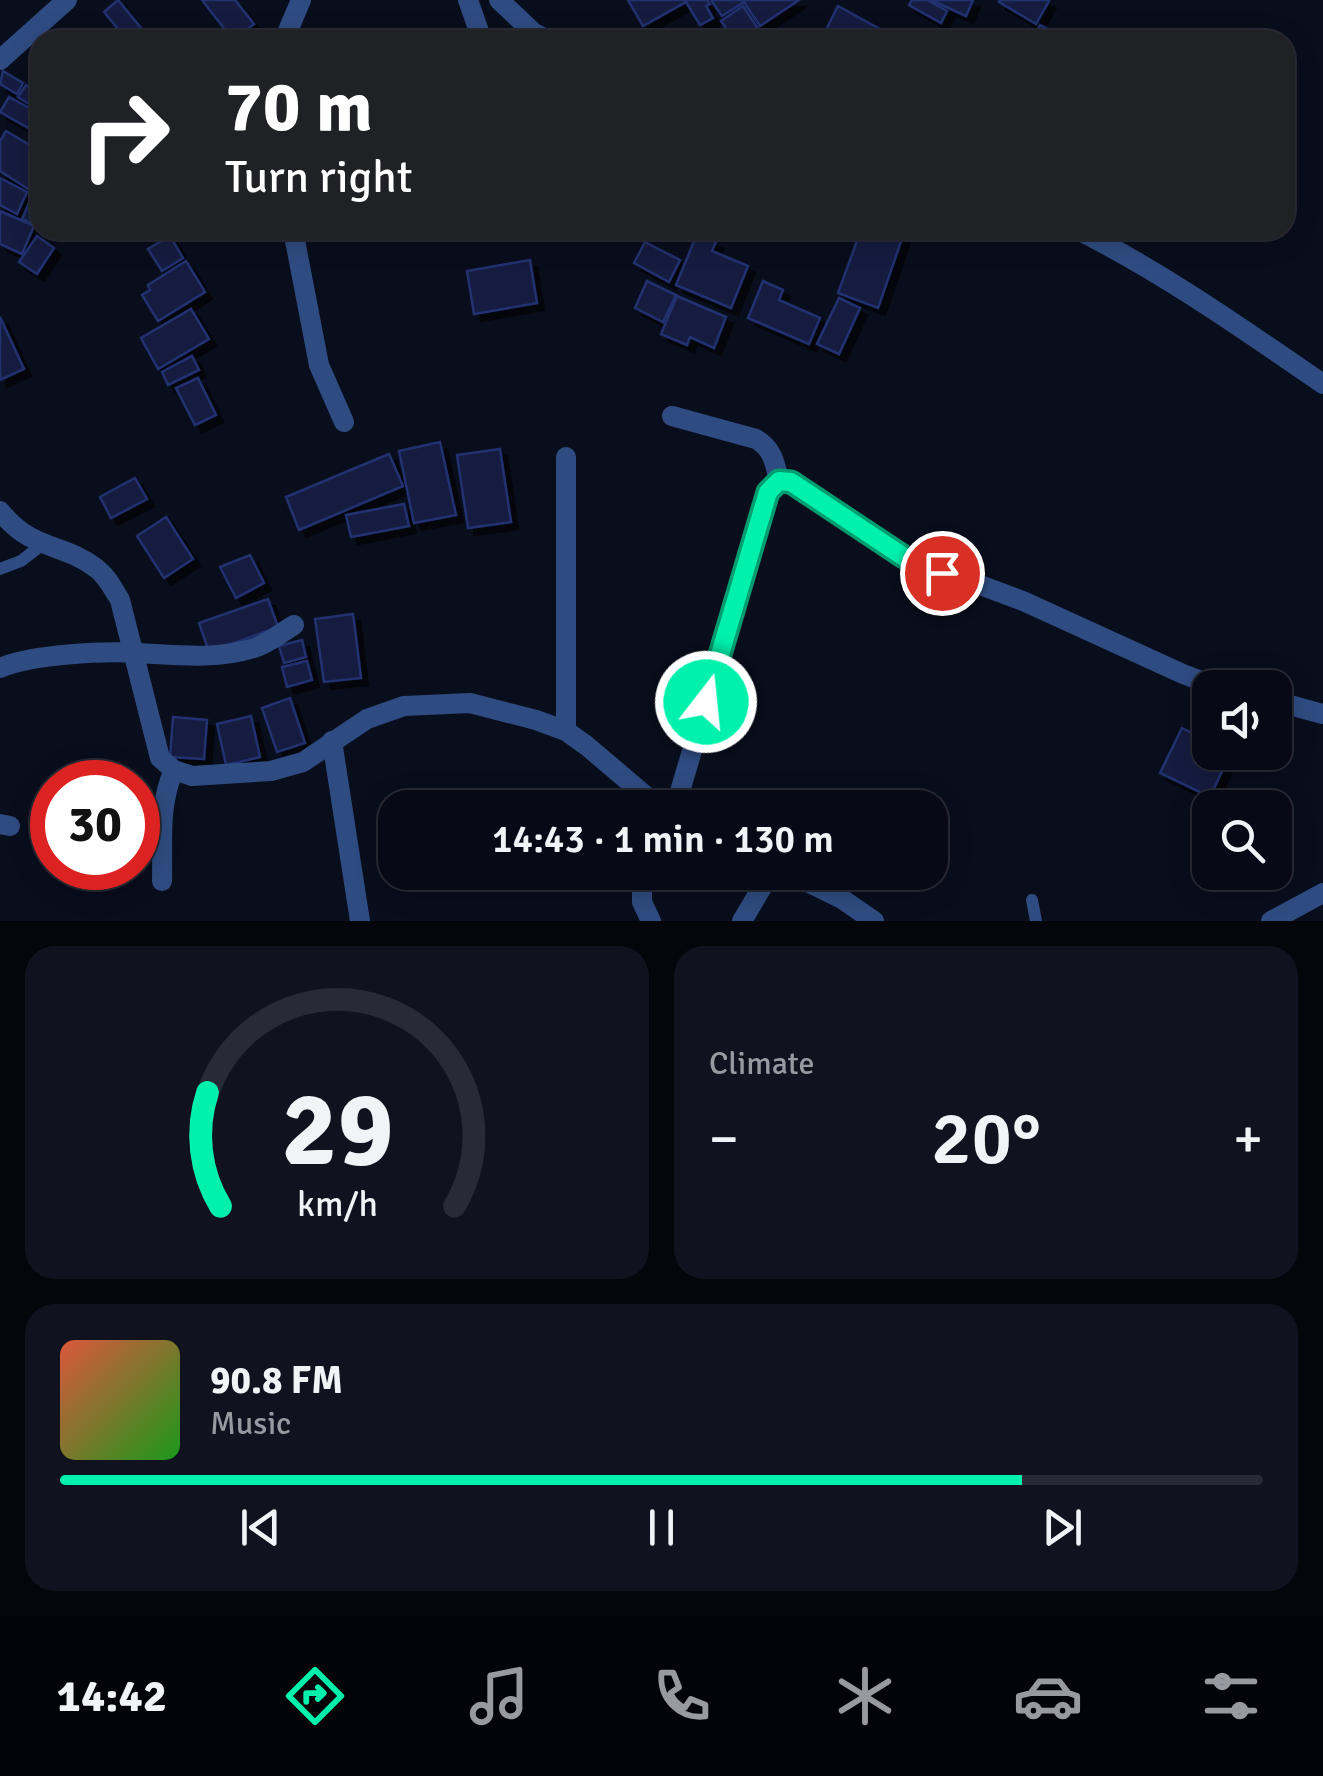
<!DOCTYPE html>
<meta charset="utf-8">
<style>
body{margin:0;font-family:Signika,sans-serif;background:#10131f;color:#f1f3f6;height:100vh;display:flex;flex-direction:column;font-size:38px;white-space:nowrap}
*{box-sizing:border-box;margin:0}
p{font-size:32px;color:#989aa1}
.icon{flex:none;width:55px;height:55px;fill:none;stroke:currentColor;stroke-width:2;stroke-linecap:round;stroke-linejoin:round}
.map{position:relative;height:921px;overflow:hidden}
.drawer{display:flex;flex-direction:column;gap:25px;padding:25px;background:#04060c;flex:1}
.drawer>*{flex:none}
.top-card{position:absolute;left:30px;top:30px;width:1265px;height:210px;border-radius:30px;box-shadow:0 5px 25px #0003,0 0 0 2px #282b35;background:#202124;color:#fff;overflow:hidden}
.fabs{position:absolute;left:1192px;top:670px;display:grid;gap:20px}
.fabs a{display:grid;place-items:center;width:100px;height:100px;border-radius:20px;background:#070a16;box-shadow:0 5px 25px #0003,0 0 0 2px #282b35;font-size:50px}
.speed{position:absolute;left:30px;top:760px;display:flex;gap:20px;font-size:50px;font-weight:700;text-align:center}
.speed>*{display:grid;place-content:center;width:130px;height:130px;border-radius:50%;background:#070a16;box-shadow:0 5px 25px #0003,0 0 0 2px #282b35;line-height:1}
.speed .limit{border:15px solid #d22;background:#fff;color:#111}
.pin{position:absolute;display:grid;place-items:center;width:85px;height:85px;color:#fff;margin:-42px;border:5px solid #fff;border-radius:50%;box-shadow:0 2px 10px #0007}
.me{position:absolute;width:110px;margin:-55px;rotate:16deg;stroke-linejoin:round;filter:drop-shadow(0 0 8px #0008)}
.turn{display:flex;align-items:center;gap:35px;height:210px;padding:0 30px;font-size:45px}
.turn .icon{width:130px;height:130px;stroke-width:2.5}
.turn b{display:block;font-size:70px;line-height:85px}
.big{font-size:75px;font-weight:600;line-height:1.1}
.drawer .widget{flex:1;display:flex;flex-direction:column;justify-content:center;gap:15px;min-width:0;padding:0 35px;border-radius:30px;background:#10131f}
.drawer .dial{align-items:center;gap:0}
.dial svg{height:260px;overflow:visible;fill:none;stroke:#282b35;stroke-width:7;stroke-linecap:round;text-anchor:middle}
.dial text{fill:#f1f3f6;stroke:none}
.song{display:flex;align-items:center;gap:30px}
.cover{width:120px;height:120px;border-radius:15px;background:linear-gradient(135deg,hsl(10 70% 55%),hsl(120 70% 35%))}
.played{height:10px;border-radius:5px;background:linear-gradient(90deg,#00f1ac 80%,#282b35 80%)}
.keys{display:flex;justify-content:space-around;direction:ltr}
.heat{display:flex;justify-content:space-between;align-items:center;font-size:55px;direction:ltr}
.drawer .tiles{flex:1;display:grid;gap:25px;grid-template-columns:1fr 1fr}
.widget:last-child{grid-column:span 2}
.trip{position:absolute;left:378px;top:790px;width:570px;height:100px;border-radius:30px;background:#070a16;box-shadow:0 5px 25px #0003,0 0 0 2px #282b35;font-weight:600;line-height:100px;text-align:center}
.tabs{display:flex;height:160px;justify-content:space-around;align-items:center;background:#030409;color:#989aa1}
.tabs .icon{width:70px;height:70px}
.tabs .on{color:#00f1ac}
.tabs b{font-size:45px;color:#f1f3f6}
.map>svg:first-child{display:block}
</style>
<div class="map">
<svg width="1323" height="921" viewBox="0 0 1323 921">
<defs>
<filter id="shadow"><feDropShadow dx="7" dy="7" stdDeviation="0" flood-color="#0009"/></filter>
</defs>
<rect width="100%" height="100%" fill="#090e1d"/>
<g fill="#131c40" stroke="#23316f" stroke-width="2.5" filter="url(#shadow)">
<path d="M118,0L151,40H127L104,12Z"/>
<path d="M202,0H235L254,24L233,40Z"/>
<path d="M628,0H707L710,4L706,6L713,18L700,25L686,2L643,26Z"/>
<path d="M711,0H799L760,26L744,2L722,16Z"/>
<path d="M912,0H927L947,11L941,23L909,5Z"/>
<path d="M931,0H973L966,16Z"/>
<path d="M1000,0H1048L1049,1L1036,24L999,2Z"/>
<path d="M743,6L760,32L748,40H734L721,21Z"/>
<path d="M838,6L900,40H821Z"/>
<path d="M1040,25L1070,40H1033Z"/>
<path d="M3,71L23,83L17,94L0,84Z"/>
<path d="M26,85L40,95L37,109L18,97Z"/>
<path d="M9,97L40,114L39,134L0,112Z"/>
<path d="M6,131L40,151V173L30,190L0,171V141Z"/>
<path d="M0,178L27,192L17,214L0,205Z"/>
<path d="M40,178V227L22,219Z"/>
<path d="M0,211L34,226L22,254L0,244Z"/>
<path d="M861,230H905L878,308L838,293Z"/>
<path d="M697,234L716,242L712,251L748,266L731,308L676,285Z"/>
<path d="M37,236L54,248L37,274L19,262Z"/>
<path d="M170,236L183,258L162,271L148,249Z"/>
<path d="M645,242L680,260L669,282L634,263Z"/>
<path d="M530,260L537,303L474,314L467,271Z"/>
<path d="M186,261L205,292L158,321L142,295L150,290L148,285Z"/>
<path d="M647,281L676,295L663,322L635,308Z"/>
<path d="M763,281L783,290L779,300L820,318L809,344L748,318Z"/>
<path d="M677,296L726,317L714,348L690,337L687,345L661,334Z"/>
<path d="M839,298L860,308L839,354L817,344Z"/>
<path d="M191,309L209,339L158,369L141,338Z"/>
<path d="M0,317L24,369L0,380Z"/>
<path d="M192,356L199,370L168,385L162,372Z"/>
<path d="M198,378L216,415L195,425L176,388Z"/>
<path d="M440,442L456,515L414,523L399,451Z"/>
<path d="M500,449L511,522L468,528L457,455Z"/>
<path d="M389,454L403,486L299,530L286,497Z"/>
<path d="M135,478L147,499L111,518L100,497Z"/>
<path d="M404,504L409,526L351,537L346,515Z"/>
<path d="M166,517L193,559L164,578L137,536Z"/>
<path d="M250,555L264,583L236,598L220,567Z"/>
<path d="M268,599L278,627L209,652L199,623Z"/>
<path d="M353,614L361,678L324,682L315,619Z"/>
<path d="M302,640L306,657L284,663L279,646Z"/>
<path d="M307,661L312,680L287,687L282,667Z"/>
<path d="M290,698L305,743L277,752L262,708Z"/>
<path d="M251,716L260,757L226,765L217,724Z"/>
<path d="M173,717L207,720L204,759L170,757Z"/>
<path d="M1182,728L1210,742V752H1231L1210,797L1160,773Z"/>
</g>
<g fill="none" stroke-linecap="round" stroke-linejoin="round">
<g stroke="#2f4c82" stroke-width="12">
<path d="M0,569L21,561L43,544"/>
<path d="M1032,900L1036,921"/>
</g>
<g stroke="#2f4c82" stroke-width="20">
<path d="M468,0L482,40"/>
<path d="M499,0L534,33L548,40"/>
<path d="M284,40L301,0"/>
<path d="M0,60L67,0"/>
<path d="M293,230L319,365L344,422"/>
<path d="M1078,230C1165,274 1243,329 1323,384"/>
<path d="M672,416L756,439C773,449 775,463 779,481"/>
<path d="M566,457V731"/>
<path d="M779,481L791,482L905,557L1023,601L1183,674L1220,688"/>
<path d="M0,511C33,552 62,542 96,568C107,576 113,589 120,600L160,758L174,770L192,776L271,771L303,762L367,719L404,706L470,703L536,720L566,731L587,746L660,808"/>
<path d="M0,668C33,654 103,651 138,653C177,655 216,660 254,648C268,644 282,632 294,625"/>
<path d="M1275,701L1323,714"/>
<path d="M332,741L360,921"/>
<path d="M675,808L769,492L779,481"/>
<path d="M0,824L10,826"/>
<path d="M642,872V902L651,921"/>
<path d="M787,872L842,899L874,921"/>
<path d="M162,881C163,843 158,805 174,770"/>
<path d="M742,921L771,872"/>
<path d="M1271,921L1323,893"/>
</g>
</g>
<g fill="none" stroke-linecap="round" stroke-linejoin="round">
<defs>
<path id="route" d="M706,702L768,492L779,481L791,482L904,557L942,573"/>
</defs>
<use href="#route" stroke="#009d70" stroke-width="25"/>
<use href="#route" stroke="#00f1ac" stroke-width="18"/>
</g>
</svg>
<div class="fabs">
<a><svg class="icon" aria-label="sound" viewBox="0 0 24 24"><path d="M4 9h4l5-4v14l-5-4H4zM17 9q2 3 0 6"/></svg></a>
<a><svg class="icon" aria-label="search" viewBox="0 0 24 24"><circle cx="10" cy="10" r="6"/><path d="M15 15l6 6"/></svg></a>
</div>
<div class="speed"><div class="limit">30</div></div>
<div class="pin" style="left:942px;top:573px;background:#d93025"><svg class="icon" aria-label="arrive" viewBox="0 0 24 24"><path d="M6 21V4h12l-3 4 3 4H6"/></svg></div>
<svg class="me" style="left:706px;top:702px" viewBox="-20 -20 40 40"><circle r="17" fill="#00f1ac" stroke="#fff" stroke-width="3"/><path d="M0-11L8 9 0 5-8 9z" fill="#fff"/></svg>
<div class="trip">14:43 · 1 min · 130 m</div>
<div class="top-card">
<div class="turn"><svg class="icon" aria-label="right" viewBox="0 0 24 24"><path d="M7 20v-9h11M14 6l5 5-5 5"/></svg><div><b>70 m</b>Turn right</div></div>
</div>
</div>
<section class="drawer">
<div class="tiles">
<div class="widget dial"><svg viewBox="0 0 100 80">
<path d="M14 69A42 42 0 1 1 86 69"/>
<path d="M14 69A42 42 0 0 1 10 34" stroke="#00f1ac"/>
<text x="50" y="56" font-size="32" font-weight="700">29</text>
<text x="50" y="72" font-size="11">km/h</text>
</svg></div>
<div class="widget"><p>Climate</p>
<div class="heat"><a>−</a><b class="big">20°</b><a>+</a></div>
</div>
<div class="widget">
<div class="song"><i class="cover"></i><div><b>90.8 FM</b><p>Music</p></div></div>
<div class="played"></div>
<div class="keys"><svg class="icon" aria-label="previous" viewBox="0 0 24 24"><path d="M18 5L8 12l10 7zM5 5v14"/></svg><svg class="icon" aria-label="pause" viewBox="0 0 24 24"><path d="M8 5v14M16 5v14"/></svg><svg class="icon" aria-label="next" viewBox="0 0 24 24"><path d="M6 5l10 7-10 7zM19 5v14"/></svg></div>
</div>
</div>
</section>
<nav class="tabs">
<b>14:42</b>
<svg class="icon on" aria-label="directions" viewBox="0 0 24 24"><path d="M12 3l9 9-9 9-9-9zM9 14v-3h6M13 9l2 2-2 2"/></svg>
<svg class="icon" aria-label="music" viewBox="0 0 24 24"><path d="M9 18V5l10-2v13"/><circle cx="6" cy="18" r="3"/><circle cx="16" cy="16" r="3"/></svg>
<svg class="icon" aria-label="phone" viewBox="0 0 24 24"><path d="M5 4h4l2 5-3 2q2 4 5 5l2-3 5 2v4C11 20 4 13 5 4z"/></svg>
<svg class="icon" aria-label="climate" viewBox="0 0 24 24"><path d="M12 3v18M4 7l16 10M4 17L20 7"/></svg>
<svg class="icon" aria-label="car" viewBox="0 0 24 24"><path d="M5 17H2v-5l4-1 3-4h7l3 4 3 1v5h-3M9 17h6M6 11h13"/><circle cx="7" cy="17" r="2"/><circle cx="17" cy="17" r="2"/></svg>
<svg class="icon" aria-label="filters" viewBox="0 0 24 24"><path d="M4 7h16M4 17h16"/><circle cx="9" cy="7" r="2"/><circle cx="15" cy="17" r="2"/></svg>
</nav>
